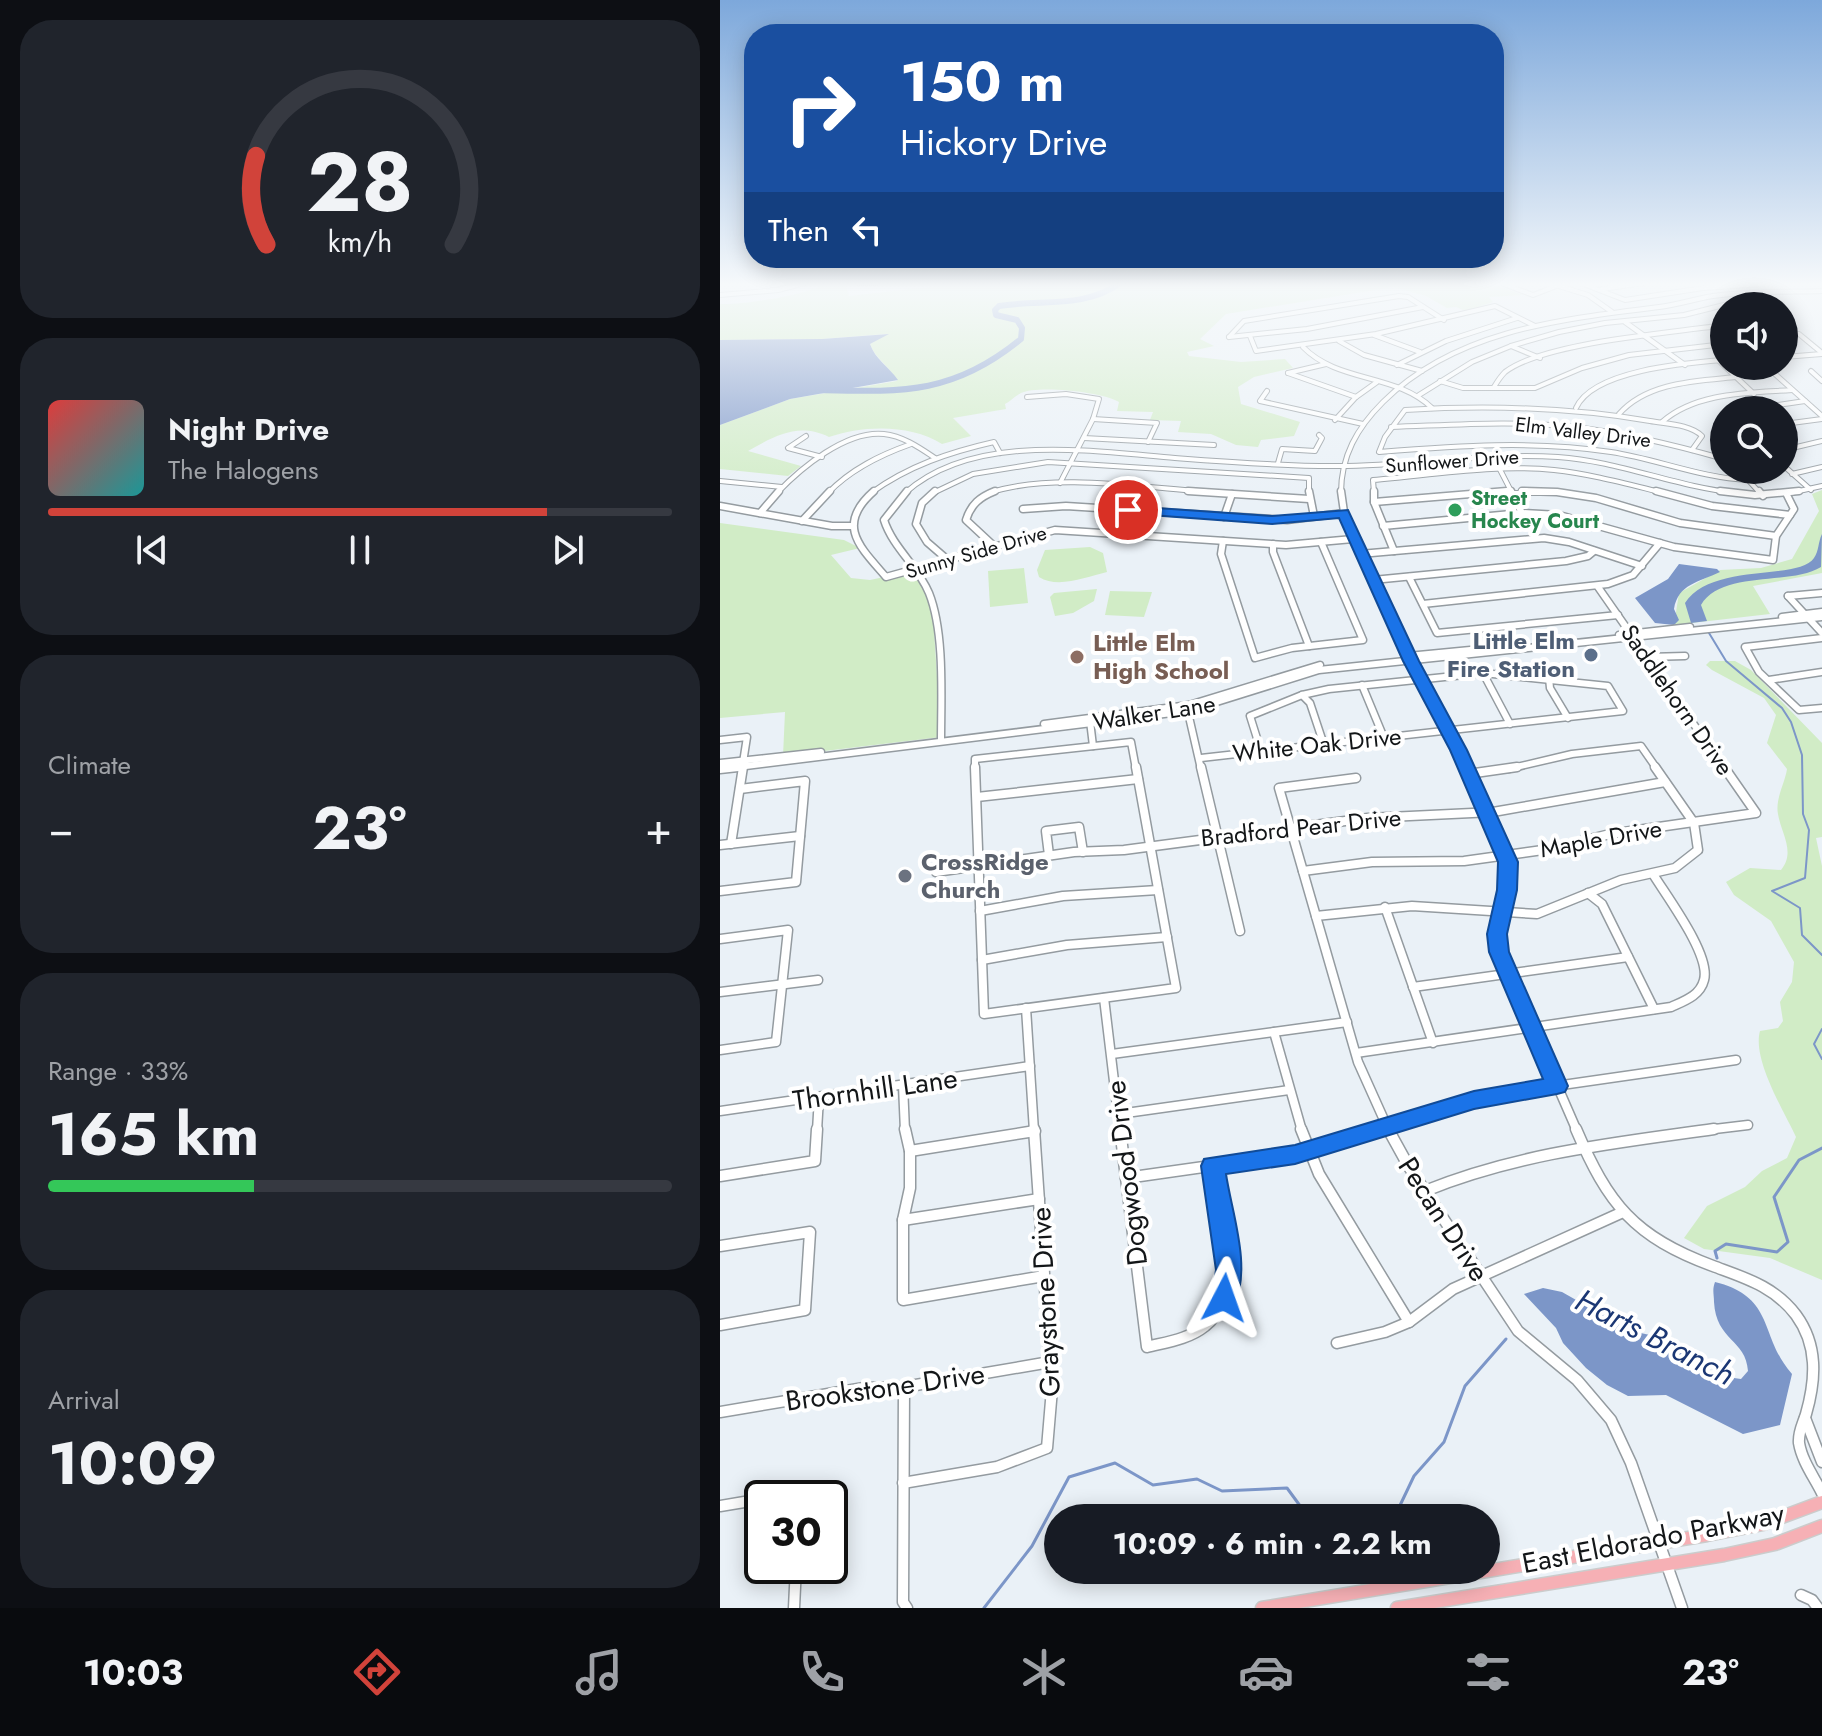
<!DOCTYPE html>
<meta charset="utf-8">
<style>
body{margin:0;font-family:Jost,sans-serif;background:#20242c;color:#f1f3f6;height:100vh;display:flex;flex-direction:column;font-size:30px;white-space:nowrap}
*{box-sizing:border-box;margin:0}
p{font-size:26px;color:#9ea1a6}
.icon{flex:none;width:44px;height:44px;fill:none;stroke:currentColor;stroke-width:2;stroke-linecap:round;stroke-linejoin:round}
.map{position:relative;flex:1;overflow:hidden}
.side{display:flex;flex-direction:column;gap:20px;padding:20px;background:#0d0f14;width:720px}
.side>*{flex:none}
.banner{position:absolute;left:24px;top:24px;width:760px;height:244px;border-radius:32px;box-shadow:0 4px 20px #0003;background:#1a4fa0;color:#fff;overflow:hidden}
.fabs{position:absolute;left:990px;top:292px;display:grid;gap:16px}
.fabs a{display:grid;place-items:center;width:88px;height:88px;border-radius:50%;background:#171b24;box-shadow:0 4px 20px #0003;font-size:40px}
.speed{position:absolute;left:24px;top:1480px;display:flex;gap:16px;font-size:40px;font-weight:700;text-align:center}
.speed>*{display:grid;place-content:center;width:104px;height:104px;border-radius:50%;background:#171b24;box-shadow:0 4px 20px #0003;line-height:1}
.speed .limit{border:4px solid #111;border-radius:12px;background:#fff;color:#111}
.pin{position:absolute;display:grid;place-items:center;width:68px;height:68px;color:#fff;margin:-34px;border:4px solid #fff;border-radius:50%;box-shadow:0 2px 8px #0007}
.me{position:absolute;width:88px;margin:-44px;rotate:4deg;stroke-linejoin:round;filter:drop-shadow(0 0 6px #0008)}
.turn{display:flex;align-items:center;gap:28px;height:168px;padding:0 24px;font-size:36px}
.turn .icon{width:104px;height:104px;stroke-width:2.5}
.turn b{display:block;font-size:56px;line-height:68px}
.then{display:flex;align-items:center;height:76px;padding:0 24px;background:#0003;gap:16px;font-size:30px}
.big{font-size:60px;font-weight:700;line-height:1.1}
.side .widget{flex:1;display:flex;flex-direction:column;justify-content:center;gap:12px;min-width:0;padding:0 28px;border-radius:32px;background:#20242c}
.side .dial{align-items:center;gap:0}
.dial svg{height:208px;overflow:visible;fill:none;stroke:#363941;stroke-width:7;stroke-linecap:round;text-anchor:middle}
.dial text{fill:#f1f3f6;stroke:none}
.song{display:flex;align-items:center;gap:24px}
.cover{width:96px;height:96px;border-radius:12px;background:linear-gradient(135deg,hsl(0 70% 55%),hsl(180 70% 35%))}
.played{height:8px;border-radius:4px;background:linear-gradient(90deg,#d1433a 80%,#363941 80%)}
.keys{display:flex;justify-content:space-around;direction:ltr}
.heat{display:flex;justify-content:space-between;align-items:center;font-size:44px;direction:ltr}
.charge{height:12px;border-radius:6px;background:linear-gradient(90deg,#34c759 33%,#363941 0)}
.trip{position:absolute;left:324px;top:1504px;width:456px;height:80px;border-radius:40px;background:#171b24;box-shadow:0 4px 20px #0003;font-weight:700;line-height:80px;text-align:center}
.tabs{display:flex;height:128px;justify-content:space-around;align-items:center;background:#090b0e;color:#9ea1a6}
.tabs .icon{width:56px;height:56px}
.tabs .active{color:#d1433a}
.tabs b{font-size:36px;color:#f1f3f6}
main{display:flex;flex:1;min-height:0}
.map>svg:first-child{display:block}
</style>
<main>
<section class="side">
<div class="widget dial"><svg viewBox="0 0 100 80">
<path d="M14 69A42 42 0 1 1 86 69"/>
<path d="M14 69A42 42 0 0 1 10 35" stroke="#d1433a"/>
<text x="50" y="56" font-size="32" font-weight="700">28</text>
<text x="50" y="72" font-size="11">km/h</text>
</svg></div>
<div class="widget">
<div class="song"><i class="cover"></i><div><b>Night Drive</b><p>The Halogens</p></div></div>
<div class="played"></div>
<div class="keys"><svg class="icon" aria-label="previous" viewBox="0 0 24 24"><path d="M18 5L8 12l10 7zM5 5v14"/></svg><svg class="icon" aria-label="pause" viewBox="0 0 24 24"><path d="M8 5v14M16 5v14"/></svg><svg class="icon" aria-label="next" viewBox="0 0 24 24"><path d="M6 5l10 7-10 7zM19 5v14"/></svg></div>
</div>
<div class="widget"><p>Climate</p>
<div class="heat"><a>−</a><b class="big">23°</b><a>+</a></div>
</div>
<div class="widget"><p>Range · 33%</p><b class="big">165 km</b><div class="charge"></div></div>
<div class="widget"><p>Arrival</p><b class="big">10:09</b></div>
</section>
<div class="map">
<svg width="1102" height="1608" viewBox="0 0 1102 1608">
<rect width="100%" height="100%" fill="#eaf1f7"/>
<g fill="#d1ecc6">
<path d="M108,283H125L129,296L245,283H770L803,295L769,297L773,302L745,311L736,307L727,308L706,296L674,287L506,314L480,339L494,346L467,352L469,356L521,362L565,359L573,368L534,377L518,387L521,404L580,422L574,436L541,440L538,447L516,445L491,434L458,432L461,421L430,420L433,412L397,411L399,402C383,392 318,385 301,393C295,396 291,401 285,404L286,409L233,418L251,436L222,444C191,424 143,425 109,437C78,422 55,436 28,451L81,466L68,476L0,469V425L70,399L177,381C170,366 155,359 150,344L166,334L102,339L0,340V304C25,305 87,295 108,283Z"/>
<path d="M1102,490V573L1033,586L1050,614L954,625L959,593L1000,570L1041,568L1072,559L1099,511L1092,494Z"/>
<path d="M0,523L124,540L140,548L111,555L131,578L150,580L197,570L212,600L221,737L63,756L65,712L0,718Z"/>
<path d="M370,547L383,553L387,572C366,577 338,589 319,577L317,570L325,550Z"/>
<path d="M304,568L308,603L270,607L268,571Z"/>
<path d="M377,589L374,601L353,613L335,616L330,597L334,593Z"/>
<path d="M390,591L432,592L424,617L385,615Z"/>
<path d="M990,661H1015L1031,670L1102,743V837L1096,838L1102,866V1280L1050,1258L984,1249L964,1238L987,1206L1025,1187L1042,1171L1067,1158L1076,1137C1064,1111 1032,1059 1040,1031L1058,1028L1063,1021L1060,1002L1072,982L1074,962L1051,921L1014,895L1006,882L1030,868L1061,870C1076,852 1061,833 1058,814C1055,799 1065,783 1067,769L1047,743L1056,715L1044,698L992,670L986,665Z"/>
</g>
<g fill="#7c96c8">
<path d="M169,334L150,344C155,359 169,367 178,380L70,399L0,425V340L102,339Z"/>
<path d="M1102,534L1101,567C1070,586 1002,570 981,605L987,621L971,623L965,603C991,562 1079,581 1094,558C1099,551 1098,542 1102,534Z"/>
<path d="M959,564L997,569L1000,572C979,582 958,584 954,609L959,620L954,625L935,623L915,598L948,579Z"/>
<path d="M995,1282C1056,1297 1039,1337 1072,1374L1060,1425L1023,1434L946,1395L908,1396L887,1385L866,1368L843,1343L836,1328L804,1294L823,1288L842,1292L911,1331L949,1339L985,1374L1021,1379L1028,1371C1026,1339 996,1341 994,1302C994,1294 992,1290 995,1282Z"/>
</g>
<g fill="none" stroke-linecap="round" stroke-linejoin="round">
<g stroke="#7c96c8" stroke-width="2">
<path d="M989,633L1006,661L1062,708L1071,722L1082,755L1083,814L1089,830L1085,878L1052,891L1080,908L1082,935L1102,955"/>
<path d="M1102,1029L1094,1044L1102,1059"/>
</g>
<g stroke="#7c96c8" stroke-width="3">
<path d="M997,1258L995,1251L1006,1244L1057,1252L1068,1242L1054,1197L1079,1160L1102,1148"/>
<path d="M674,1518L694,1476L724,1442L745,1386L786,1339"/>
<path d="M264,1608L312,1546L349,1477L395,1463L433,1485L477,1479L502,1491L567,1488L589,1518"/>
</g>
<path stroke="#7c96c8" stroke-width="6" d="M98,390C182,392 233,395 301,339L302,328L297,320L276,315L275,310L279,306C321,299 364,309 400,283"/>
<defs>
<g id="minor-far3">
<path d="M138,283H157"/>
<path d="M781,283L813,295L839,285"/>
<path d="M829,283L868,295L892,312"/>
<path d="M861,283L905,300L983,288L1043,284"/>
<path d="M882,289L924,283"/>
<path d="M0,295L58,290L85,283"/>
<path d="M1064,309L1067,318H1064"/>
<path d="M905,322L965,365"/>
<path d="M1064,334H1079L1102,353"/>
<path d="M654,335L700,352"/>
<path d="M530,336L536,351L656,334L775,306L815,326"/>
<path d="M509,337L524,321L679,296L688,297L724,320"/>
<path d="M509,337L587,329L703,307"/>
<path d="M619,341L644,355L702,371"/>
<path d="M791,346L820,358"/>
<path d="M583,347C618,383 676,373 712,408"/>
<path d="M1064,357L1102,354"/>
<path d="M998,360L1034,394"/>
<path d="M677,365L726,341L797,318"/>
<path d="M1046,366L1102,416"/>
<path d="M1091,371L1102,381"/>
<path d="M568,373L636,397"/>
<path d="M568,373L606,364"/>
<path d="M720,381L743,388H815L862,368L909,355L1004,344"/>
<path d="M774,387C777,382 781,376 785,372C824,342 952,333 1004,325"/>
<path d="M547,391L540,401L643,424"/>
<path d="M699,395L752,362L791,346L839,332L885,323L964,315L1004,305L1062,304"/>
<path d="M307,397L346,394L379,399L373,419L340,483"/>
<path d="M856,408C873,370 966,363 1004,360"/>
<path d="M1024,410L1085,401"/>
<path d="M899,414C927,382 976,381 1016,377"/>
<path d="M373,419L437,423L428,442"/>
<path d="M615,420L636,397L657,382"/>
<path d="M942,422C976,392 1029,393 1072,390"/>
<path d="M1064,424L1102,419"/>
<path d="M671,427C732,425 794,420 855,427C906,433 955,445 1004,459"/>
<path d="M86,436L68,448L102,457"/>
<path d="M364,438L494,445"/>
<path d="M972,450L982,436C970,424 946,424 930,421C848,407 768,405 685,410L665,437L659,452C736,446 814,440 891,452C937,459 981,478 1028,480"/>
<path d="M1064,450L1102,441"/>
<path d="M773,456L792,493"/>
<path d="M558,463L562,449L595,451L602,438L599,435"/>
<path d="M1064,466L1091,490"/>
<path d="M1019,470L1040,493"/>
<path d="M1072,474L1102,467"/>
<path d="M0,481L62,487"/>
<path d="M57,493C81,468 126,430 164,434C183,436 200,448 215,458"/>
<path d="M108,493C131,469 160,455 191,444"/>
<path d="M151,493C188,466 230,452 274,442L280,453"/>
<path d="M185,493C253,432 371,451 455,458C508,462 560,466 613,466C688,467 763,452 838,457C899,461 956,487 1017,493"/>
<path d="M213,493L253,474L328,462L589,478V493"/>
<path d="M269,493C334,471 431,489 500,493"/>
<path d="M621,493C621,456 637,428 663,402C735,330 842,319 939,307C957,305 974,299 993,296C1029,291 1066,292 1102,291"/>
<path d="M654,493L653,480C712,475 774,464 834,470C871,474 907,484 944,493"/>
<path d="M762,493H845"/>
<path d="M1070,493L1102,486"/>
</g>
<g id="minor-far2">
<path d="M154,491C115,525 140,547 166,577L335,530L566,545L633,539"/>
<path d="M187,491L164,520C173,548 198,566 209,593C225,633 221,698 221,741"/>
<path d="M215,491L202,503L196,524L207,542L229,561"/>
<path d="M468,491L589,499"/>
<path d="M589,491L594,516"/>
<path d="M621,491L625,519L638,550L746,769"/>
<path d="M654,491V502L674,551"/>
<path d="M791,491L802,513"/>
<path d="M802,491L837,492L876,498L960,523L1056,536"/>
<path d="M936,491L992,506L1070,515"/>
<path d="M1000,491L1035,495L1079,491"/>
<path d="M1039,491L1043,496"/>
<path d="M654,502L787,491"/>
<path d="M0,506L112,526H133"/>
<path d="M303,509L346,506L567,520L624,513"/>
<path d="M40,513L59,491"/>
<path d="M504,517L512,494"/>
<path d="M82,521L110,491"/>
<path d="M663,526L802,513L839,515L954,547L1053,560L1056,536L1074,509L1067,495"/>
<path d="M397,533L408,510"/>
<path d="M503,541L501,554L535,658L572,648L643,640L601,542"/>
<path d="M553,544V552L589,646"/>
<path d="M274,546L246,520C251,504 260,497 275,491"/>
<path d="M640,554L824,538L849,542L922,566"/>
<path d="M689,577L717,633L898,615"/>
<path d="M653,580L846,561L868,556L874,551"/>
<path d="M878,587L1005,769"/>
<path d="M1068,596L1102,633"/>
<path d="M1068,596L1102,593"/>
<path d="M703,604L888,584L913,575L940,543"/>
<path d="M1062,617L1102,612"/>
<path d="M899,635L970,627"/>
<path d="M1102,638L1025,647L1039,672L1079,710L1102,708"/>
<path d="M688,656L771,648"/>
<path d="M928,657L965,656"/>
<path d="M763,673L790,724"/>
<path d="M829,678L830,688L848,718"/>
<path d="M1049,680L1102,672"/>
<path d="M642,685L664,738"/>
<path d="M582,695L590,703L604,745"/>
<path d="M467,708L481,769"/>
<path d="M370,721L373,746"/>
<path d="M324,724L469,705L600,665"/>
<path d="M0,740L27,737L22,769"/>
<path d="M481,758L903,711L888,686L763,673L609,689L582,695L530,716L541,751"/>
<path d="M0,763L101,752"/>
<path d="M2,769L468,711L599,670L1102,617"/>
<path d="M255,769V759L411,742L416,769"/>
<path d="M788,769L852,754L921,746L937,769"/>
</g>
<g id="minor-far1">
<path d="M255,767L264,1014L456,988L416,767"/>
<path d="M481,767L520,931"/>
<path d="M745,767C760,799 790,840 789,877C789,903 777,926 779,952L857,1131"/>
<path d="M0,769L18,767"/>
<path d="M748,774L797,767"/>
<path d="M636,778L559,788L638,1062L669,1131"/>
<path d="M257,797L418,779"/>
<path d="M11,844L23,767"/>
<path d="M0,845L80,836"/>
<path d="M329,855L326,831L359,827L363,852"/>
<path d="M583,871L652,862L744,861L830,849L890,834L1036,813L1004,767"/>
<path d="M216,872L354,852L404,850L648,818L773,812L945,782"/>
<path d="M0,891L76,882L85,781L20,789"/>
<path d="M868,893L882,904L934,1009"/>
<path d="M665,907L713,1043"/>
<path d="M260,911L343,896L438,890"/>
<path d="M596,916L692,906L817,914L901,880L955,868L978,850L974,823L935,767"/>
<path d="M0,939L68,930L56,1042L0,1050"/>
<path d="M262,960L347,945L447,937"/>
<path d="M693,987L908,957"/>
<path d="M0,992L98,980"/>
<path d="M384,998L400,1131"/>
<path d="M306,1008L314,1131"/>
<path d="M554,1032L582,1131"/>
<path d="M636,1053L951,1007C964,1001 980,996 984,980C991,955 947,897 933,874"/>
<path d="M392,1054L627,1022"/>
<path d="M183,1085L185,1131"/>
<path d="M0,1111L310,1066"/>
<path d="M399,1114L569,1090"/>
<path d="M97,1131L99,1097"/>
<path d="M652,1131L780,1094L1016,1060"/>
<path d="M978,1131L1028,1125"/>
</g>
<g id="minor">
<path d="M185,1129L190,1151V1188L183,1220V1300L324,1276"/>
<path d="M400,1129L427,1347C447,1342 469,1339 485,1326C527,1294 500,1209 492,1166"/>
<path d="M581,1129L599,1174L689,1322"/>
<path d="M668,1129L689,1167L798,1331L857,1380L891,1420L911,1463L962,1608"/>
<path d="M856,1129C888,1204 914,1237 993,1266C1025,1278 1054,1286 1076,1315C1098,1345 1096,1379 1086,1414C1083,1424 1078,1432 1079,1443C1082,1461 1094,1477 1102,1493"/>
<path d="M190,1151L315,1131"/>
<path d="M0,1176L95,1161L97,1129"/>
<path d="M406,1178L575,1154L659,1129"/>
<path d="M705,1191C798,1153 895,1143 994,1129"/>
<path d="M183,1220L319,1199"/>
<path d="M0,1246L90,1232L85,1310L0,1325"/>
<path d="M617,1343L665,1332L689,1322L733,1289L903,1212"/>
<path d="M184,1387L183,1602L187,1608"/>
<path d="M0,1412L144,1388L184,1387L330,1362"/>
<path d="M1085,1418L1102,1462"/>
<path d="M183,1483L277,1467L327,1448L332,1389L314,1129"/>
<path d="M47,1498L68,1495L73,1498"/>
<path d="M0,1506L42,1499"/>
<path d="M1081,1595L1092,1600L1098,1608"/>
<path d="M74,1608L76,1566"/>
</g>
<g id="major">
<path d="M542,1608L987,1535L1043,1524L1102,1502"/>
<path d="M677,1608L1004,1555L1055,1544L1102,1526"/>
</g>
</defs>
<use href="#minor-far3" stroke="#949ba0" stroke-width="6"/>
<use href="#minor-far2" stroke="#949ba0" stroke-width="9"/>
<use href="#minor-far1" stroke="#949ba0" stroke-width="11"/>
<use href="#minor" stroke="#949ba0" stroke-width="13"/>
<use href="#major" stroke="#cbcccc" stroke-width="15"/>
<use href="#minor-far3" stroke="#fff" stroke-width="4"/>
<use href="#minor-far2" stroke="#fff" stroke-width="6"/>
<use href="#minor-far1" stroke="#fff" stroke-width="8"/>
<use href="#minor" stroke="#fff" stroke-width="10"/>
<use href="#major" stroke="#f6b0b5" stroke-width="12"/>
</g>
<linearGradient id="sky" x2="0" y2="1"><stop stop-color="#7da8db"/><stop offset="0.56" stop-color="#f6f9fb"/><stop offset="1" stop-color="#f6f9fb" stop-opacity="0"/></linearGradient>
<rect width="1102" height="508" fill="url(#sky)"/>
<path fill="#1a73e8" stroke="#114b97" stroke-width="2" d="M408,506L552,516L628,510L699,661L747,750L798,862L797,890L787,934L789,952L848,1086L845,1092L837,1094L754,1109L575,1164L506,1174C512,1214 532,1267 514,1306L504,1309L495,1306L491,1298L496,1270L481,1166L484,1159L575,1145L754,1091L823,1079L769,952L767,934L777,890L778,862L730,750L683,661L619,518L552,524L403,513V507Z"/>
<circle fill="#2e9e5b" stroke="#fff" stroke-width="3" cx="735" cy="510" r="8"/>
<circle fill="#5c6f8a" stroke="#fff" stroke-width="3" cx="871" cy="655" r="8"/>
<circle fill="#8d6e63" stroke="#fff" stroke-width="3" cx="357" cy="657" r="8"/>
<circle fill="#6b7280" stroke="#fff" stroke-width="3" cx="185" cy="876" r="8"/>
<g text-anchor="middle" stroke-width="8" stroke-linejoin="round" paint-order="stroke">
<g font-size="20" fill="#131618" stroke="#fff">
<text transform="translate(863 432) rotate(7)" y="7">Elm Valley Drive</text>
<text transform="translate(732 461) rotate(-4)" y="7">Sunflower Drive</text>
<text transform="translate(256 552) rotate(-16)" y="7">Sunny Side Drive</text>
</g>
<g font-size="20" font-weight="bold" fill="#27864d" stroke="#fff" text-anchor="start">
<text x="751" y="505">Street<tspan x="751" dy="23">Hockey Court</tspan></text>
</g>
<g font-size="24" font-weight="bold" fill="#4e5e75" stroke="#fff" text-anchor="end">
<text x="855" y="649">Little Elm<tspan x="855" dy="28">Fire Station</tspan></text>
</g>
<g font-size="24" font-weight="bold" fill="#785e54" stroke="#fff" text-anchor="start">
<text x="373" y="651">Little Elm<tspan x="373" dy="28">High School</tspan></text>
</g>
<g font-size="24" fill="#131618" stroke="#fff">
<text transform="translate(957 700) rotate(55)" y="8">Saddlehorn Drive</text>
<text transform="translate(434 713) rotate(-9)" y="8">Walker Lane</text>
<text transform="translate(597 745) rotate(-6)" y="8">White Oak Drive</text>
<text transform="translate(581 828) rotate(-6)" y="8">Bradford Pear Drive</text>
<text transform="translate(881 839) rotate(-10)" y="8">Maple Drive</text>
</g>
<g font-size="24" font-weight="bold" fill="#5b616d" stroke="#fff" text-anchor="start">
<text x="201" y="870">CrossRidge<tspan x="201" dy="28">Church</tspan></text>
</g>
<g font-size="28" fill="#131618" stroke="#fff">
<text transform="translate(155 1089) rotate(-8)" y="10">Thornhill Lane</text>
<text transform="translate(406 1173) rotate(-97)" y="10">Dogwood Drive</text>
<text transform="translate(724 1219) rotate(57)" y="10">Pecan Drive</text>
<text transform="translate(325 1302) rotate(-93)" y="10">Graystone Drive</text>
<text transform="translate(165 1387) rotate(-8)" y="10">Brookstone Drive</text>
<text transform="translate(933 1538) rotate(-11)" y="10">East Eldorado Parkway</text>
</g>
<g font-size="32" font-style="italic" fill="#1b3774" stroke="#fff">
<text transform="translate(935 1337) rotate(27)" y="11">Harts Branch</text>
</g>
</g>
</svg>
<div class="fabs">
<a><svg class="icon" aria-label="sound" viewBox="0 0 24 24"><path d="M4 9h4l5-4v14l-5-4H4zM17 9q2 3 0 6"/></svg></a>
<a><svg class="icon" aria-label="search" viewBox="0 0 24 24"><circle cx="10" cy="10" r="6"/><path d="M15 15l6 6"/></svg></a>
</div>
<div class="speed"><div class="limit">30</div></div>
<div class="pin" style="left:408px;top:510px;background:#d93025"><svg class="icon" aria-label="arrive" viewBox="0 0 24 24"><path d="M6 21V4h12l-3 4 3 4H6"/></svg></div>
<svg class="me" style="left:504px;top:1298px" viewBox="-20 -20 40 40"><path d="M0-17L14 15 0 8-14 15z" fill="#1a73e8" stroke="#fff" stroke-width="4"/></svg>
<div class="trip">10:09 · 6 min · 2.2 km</div>
<div class="banner">
<div class="turn"><svg class="icon" aria-label="right" viewBox="0 0 24 24"><path d="M7 20v-9h11M14 6l5 5-5 5"/></svg><div><b>150 m</b>Hickory Drive</div></div>
<div class="then">Then<svg class="icon" aria-label="left" viewBox="0 0 24 24"><path d="M17 20v-9H6M10 6l-5 5 5 5"/></svg></div>
</div>
</div>
</main>
<nav class="tabs">
<b>10:03</b>
<svg class="icon active" aria-label="directions" viewBox="0 0 24 24"><path d="M12 3l9 9-9 9-9-9zM9 14v-3h6M13 9l2 2-2 2"/></svg>
<svg class="icon" aria-label="music" viewBox="0 0 24 24"><path d="M9 18V5l10-2v13"/><circle cx="6" cy="18" r="3"/><circle cx="16" cy="16" r="3"/></svg>
<svg class="icon" aria-label="phone" viewBox="0 0 24 24"><path d="M5 4h4l2 5-3 2q2 4 5 5l2-3 5 2v4C11 20 4 13 5 4z"/></svg>
<svg class="icon" aria-label="climate" viewBox="0 0 24 24"><path d="M12 3v18M4 7l16 10M4 17L20 7"/></svg>
<svg class="icon" aria-label="car" viewBox="0 0 24 24"><path d="M5 17H2v-5l4-1 3-4h7l3 4 3 1v5h-3M9 17h6M6 11h13"/><circle cx="7" cy="17" r="2"/><circle cx="17" cy="17" r="2"/></svg>
<svg class="icon" aria-label="filters" viewBox="0 0 24 24"><path d="M4 7h16M4 17h16"/><circle cx="9" cy="7" r="2"/><circle cx="15" cy="17" r="2"/></svg>
<b>23°</b>
</nav>
